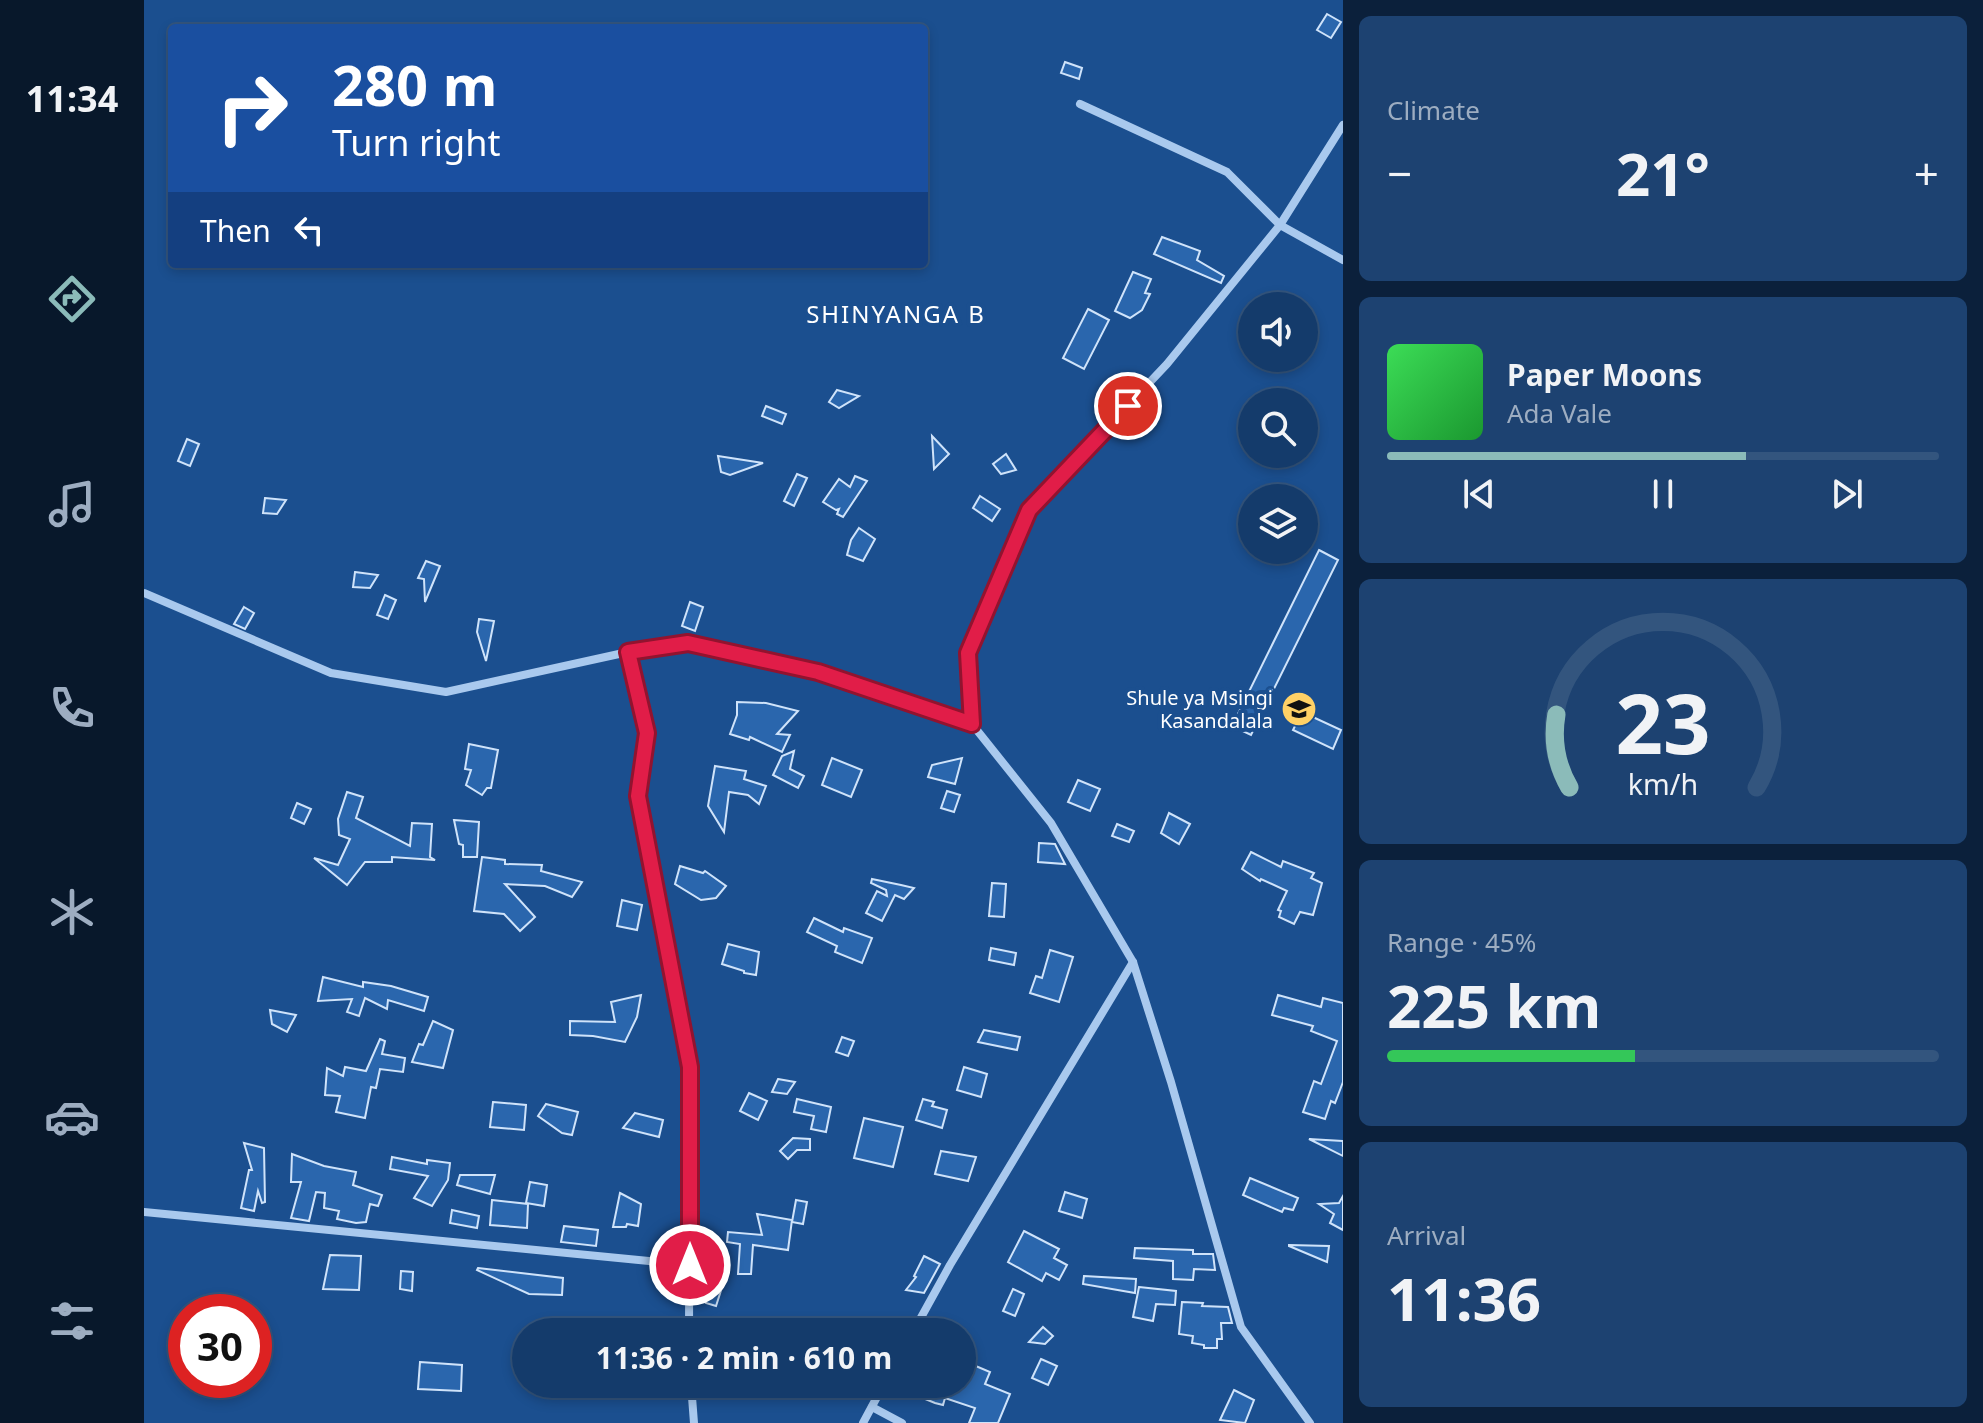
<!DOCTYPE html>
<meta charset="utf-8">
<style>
body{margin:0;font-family:"Noto Sans",sans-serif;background:#1d4271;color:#f1f3f6;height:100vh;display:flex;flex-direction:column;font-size:30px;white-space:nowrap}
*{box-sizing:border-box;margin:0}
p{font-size:26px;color:#9dadc1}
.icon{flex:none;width:44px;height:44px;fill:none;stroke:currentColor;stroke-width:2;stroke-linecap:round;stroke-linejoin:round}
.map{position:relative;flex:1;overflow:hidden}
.side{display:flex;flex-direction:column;gap:16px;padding:16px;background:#0b203b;width:640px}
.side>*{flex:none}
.guide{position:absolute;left:24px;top:24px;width:760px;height:244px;border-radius:8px;box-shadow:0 4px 12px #0003,0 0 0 2px #33557e;background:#1a4fa0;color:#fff;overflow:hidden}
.controls{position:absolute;left:1094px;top:292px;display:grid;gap:16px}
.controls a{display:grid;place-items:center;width:80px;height:80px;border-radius:50%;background:#143b6b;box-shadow:0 4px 12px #0003,0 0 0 2px #33557e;font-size:40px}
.speed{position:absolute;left:24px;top:1294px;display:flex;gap:16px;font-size:40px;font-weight:700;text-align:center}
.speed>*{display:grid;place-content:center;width:104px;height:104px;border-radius:50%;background:#143b6b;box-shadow:0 4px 12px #0003,0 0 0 2px #33557e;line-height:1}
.speed .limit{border:12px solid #d22;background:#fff;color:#111}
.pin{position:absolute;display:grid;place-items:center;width:68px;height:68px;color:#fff;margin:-34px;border:4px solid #fff;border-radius:50%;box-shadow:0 2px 8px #0007}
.me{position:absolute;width:88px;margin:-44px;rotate:0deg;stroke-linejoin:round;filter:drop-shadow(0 0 6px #0008)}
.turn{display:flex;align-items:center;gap:28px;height:168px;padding:0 32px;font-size:36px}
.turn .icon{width:104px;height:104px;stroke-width:2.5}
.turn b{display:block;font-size:56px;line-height:68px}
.then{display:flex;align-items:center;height:76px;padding:0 32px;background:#0003;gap:16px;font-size:30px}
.big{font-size:60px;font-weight:700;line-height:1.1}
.side .widget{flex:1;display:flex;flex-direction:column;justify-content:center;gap:12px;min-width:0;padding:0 28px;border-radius:12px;background:#1d4271}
.side .dial{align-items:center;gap:0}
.dial svg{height:208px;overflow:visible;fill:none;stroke:#33557e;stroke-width:7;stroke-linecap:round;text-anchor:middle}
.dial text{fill:#f1f3f6;stroke:none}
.song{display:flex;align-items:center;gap:24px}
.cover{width:96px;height:96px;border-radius:12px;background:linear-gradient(135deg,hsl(130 70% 55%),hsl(130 70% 35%))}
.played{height:8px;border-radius:4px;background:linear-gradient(90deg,#8bbbb9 65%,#33557e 65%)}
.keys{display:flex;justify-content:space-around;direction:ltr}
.heat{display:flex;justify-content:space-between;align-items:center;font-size:44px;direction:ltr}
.charge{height:12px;border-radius:6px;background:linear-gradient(90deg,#34c759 45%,#33557e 0)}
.trip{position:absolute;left:368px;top:1318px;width:464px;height:80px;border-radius:40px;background:#143b6b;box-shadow:0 4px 12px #0003,0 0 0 2px #33557e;font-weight:700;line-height:80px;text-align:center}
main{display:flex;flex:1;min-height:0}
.dock{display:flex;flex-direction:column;width:144px;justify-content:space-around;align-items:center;background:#08182b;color:#9dadc1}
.dock .icon{width:56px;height:56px}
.dock .current{color:#8bbbb9}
.dock b{font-size:36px;color:#f1f3f6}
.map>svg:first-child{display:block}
</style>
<main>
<nav class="dock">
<b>11:34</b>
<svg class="icon current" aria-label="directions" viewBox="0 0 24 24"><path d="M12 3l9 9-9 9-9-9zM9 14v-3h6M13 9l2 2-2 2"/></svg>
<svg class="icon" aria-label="music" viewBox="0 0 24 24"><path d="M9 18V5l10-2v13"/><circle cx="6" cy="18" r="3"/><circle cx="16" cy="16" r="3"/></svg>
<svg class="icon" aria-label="phone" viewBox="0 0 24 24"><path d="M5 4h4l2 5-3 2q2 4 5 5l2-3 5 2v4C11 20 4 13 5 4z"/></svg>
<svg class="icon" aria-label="climate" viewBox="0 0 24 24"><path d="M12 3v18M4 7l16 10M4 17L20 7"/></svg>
<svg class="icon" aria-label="car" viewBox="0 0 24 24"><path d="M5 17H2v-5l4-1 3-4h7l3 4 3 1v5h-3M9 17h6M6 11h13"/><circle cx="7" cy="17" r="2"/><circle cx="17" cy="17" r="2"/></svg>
<svg class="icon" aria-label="filters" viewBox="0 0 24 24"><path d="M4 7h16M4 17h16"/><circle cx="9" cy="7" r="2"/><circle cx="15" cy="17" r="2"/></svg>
</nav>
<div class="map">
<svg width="1199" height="1423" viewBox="0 0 1199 1423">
<rect width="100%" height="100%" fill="#1b4f8f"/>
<g fill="#2a66ad" stroke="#cfe3fa" stroke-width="2">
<path d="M1183,14L1197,22L1187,38L1173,30Z"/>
<path d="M921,62L938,68L935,79L917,73Z"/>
<path d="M1018,237L1056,251L1053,260L1080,276L1077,283L1010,254Z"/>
<path d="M989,272L1007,279L1001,293L1006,294L998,310L986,318L971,311Z"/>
<path d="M944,309L965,320L940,369L919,358Z"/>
<path d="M693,390L715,396L695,408L685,402Z"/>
<path d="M622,406L642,414L638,424L618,416Z"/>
<path d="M788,436L805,454L790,469Z"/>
<path d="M43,439L55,444L46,466L34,461Z"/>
<path d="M862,454L872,470L857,474L849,464Z"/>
<path d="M574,456L619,463L586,475L577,472Z"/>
<path d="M653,474L663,478L650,506L640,501Z"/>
<path d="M711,476L723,481L699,517L693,514L695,509L692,510L679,502L695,479L706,487Z"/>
<path d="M836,496L856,509L848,521L829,508Z"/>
<path d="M121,498L142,500L133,514L119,513Z"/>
<path d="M715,528L731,539L719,561L703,555L707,540Z"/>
<path d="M1175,550L1194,560L1107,735L1088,726Z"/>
<path d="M282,561L296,566L281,602L280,579L274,578Z"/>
<path d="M211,572L234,575L226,588L209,587Z"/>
<path d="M241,595L252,600L244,619L233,615Z"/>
<path d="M546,602L559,607L551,631L538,626Z"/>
<path d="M100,607L110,613L101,629L90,624Z"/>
<path d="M335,619L350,621L342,661L333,632Z"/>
<path d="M593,702L622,703L654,711L633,734L646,735L638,752L606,737L605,740L586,734L593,715Z"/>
<path d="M1158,712L1197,730L1189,749L1149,730Z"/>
<path d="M325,744L354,750L347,788H343L338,795L322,785L327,770L321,769Z"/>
<path d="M650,751L646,769L660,776L654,788L629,775L638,756Z"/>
<path d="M688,758L718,770L707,797L678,785Z"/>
<path d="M818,758L811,784L784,777L788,765Z"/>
<path d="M571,766L602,771L600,779L622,786L615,804L604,795L585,792L580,832L564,806Z"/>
<path d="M934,780L956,789L946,811L924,802Z"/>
<path d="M803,791L816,795L810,812L797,808Z"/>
<path d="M203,792L219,797L212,818L266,846L268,823L288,824L286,857L291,860L248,857V862H221L203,885L170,858L194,865L206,839L195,835L194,819Z"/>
<path d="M153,803L167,809L160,824L147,818Z"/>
<path d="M1025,813L1046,824L1035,844L1017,833Z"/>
<path d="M310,820L335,822L333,857H319V845L315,844Z"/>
<path d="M973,824L990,831L985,842L968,836Z"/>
<path d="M895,843L911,844L921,864L894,862Z"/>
<path d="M1107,852L1137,867L1139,861L1170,873L1167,878L1178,883L1169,915L1156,912L1150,924L1135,917L1137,911L1134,910L1143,891L1117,879L1116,881L1098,869Z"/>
<path d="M338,857L361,860V864L398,865L397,871L438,882L428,897L401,886L361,884L391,917L376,931L360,914L330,911Z"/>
<path d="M536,866L559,873L561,871L582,886L572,898L557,900L531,884Z"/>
<path d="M728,879L757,885L770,888L760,899L751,895L738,921L722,913L733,891L743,896L742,890L727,883Z"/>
<path d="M848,883L862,884L860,917L845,916Z"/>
<path d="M478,900L498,905L493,930L473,926Z"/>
<path d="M670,918L699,932L700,928L728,938L718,963L691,952L693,946L663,932Z"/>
<path d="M584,944L615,952L612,975L600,973V971L578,964Z"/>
<path d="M847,948L872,953L870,965L845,960Z"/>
<path d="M906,950L929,957L915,1002L886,993L892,976L898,978Z"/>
<path d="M179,977L219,987V982L247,986L284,997L280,1011L244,1000L243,1009L221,998L215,1016L203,1012L208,999L174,1001Z"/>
<path d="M497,995L493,1017L481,1042L449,1036L426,1035V1021L471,1022L467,1002Z"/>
<path d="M1134,995L1177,1007L1179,998L1199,1003V1082L1191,1103L1187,1101L1181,1119L1159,1112L1170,1081L1177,1084L1193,1041L1167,1031L1169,1026L1128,1015Z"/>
<path d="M126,1010L152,1015L143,1032L128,1024Z"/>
<path d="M289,1021L309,1030L299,1068L268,1062L275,1044L279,1045Z"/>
<path d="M840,1030L876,1037L873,1050L834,1042Z"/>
<path d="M698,1037L710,1041L704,1056L692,1052Z"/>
<path d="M236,1039L241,1041L238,1054L261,1058L259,1072L236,1069L232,1088L227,1087L221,1118L192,1112L196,1096L181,1095L183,1068L199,1076L201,1067L222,1071Z"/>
<path d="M820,1067L843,1074L837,1097L813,1090Z"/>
<path d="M634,1079L651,1082L643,1094L628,1092Z"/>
<path d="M605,1093L623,1101L614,1120L596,1111Z"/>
<path d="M653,1099L687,1107L682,1132L667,1129L670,1116L650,1112Z"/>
<path d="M779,1099L790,1102L788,1106L803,1110L798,1128L772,1120Z"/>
<path d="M349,1102L382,1105L380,1130L346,1127Z"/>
<path d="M402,1104L434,1112L428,1135L418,1133L394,1116Z"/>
<path d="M491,1113L519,1120L515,1137L479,1128Z"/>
<path d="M720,1118L759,1127L749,1167L710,1158Z"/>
<path d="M649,1138L666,1139V1150H653L644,1159L636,1151Z"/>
<path d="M1165,1139L1199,1141V1156Z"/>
<path d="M100,1143L120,1148L121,1202L118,1203L114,1191L110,1211L97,1208L105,1170H108Z"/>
<path d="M797,1151L832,1157L824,1181L791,1174Z"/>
<path d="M148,1154L180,1166L212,1172L209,1185L238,1195L234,1206L226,1204L222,1222L212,1223L193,1219L195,1211L180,1208L181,1193L172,1192L165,1221L147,1218L157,1182H147Z"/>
<path d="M248,1157L283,1164V1160L306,1163L304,1180L288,1206L270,1198L284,1176L246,1169Z"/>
<path d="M316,1175H351L346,1194L313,1185Z"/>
<path d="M1106,1178L1154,1198L1149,1210L1140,1208L1138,1212L1099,1195Z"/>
<path d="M386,1182L403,1185L400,1206L382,1203Z"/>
<path d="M921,1192L943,1199L938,1218L915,1211Z"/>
<path d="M476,1193L497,1204L494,1226L483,1224L482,1227H469Z"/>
<path d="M1199,1196V1230L1186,1223L1190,1214L1175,1204L1195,1203Z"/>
<path d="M348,1200L384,1204L383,1228L346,1225Z"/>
<path d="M652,1200L663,1202L659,1224L648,1222Z"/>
<path d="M308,1210L335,1216L333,1228L306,1223Z"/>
<path d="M613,1214L648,1220L644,1250L609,1245L607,1274H594L596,1244L583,1242L584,1232L618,1235Z"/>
<path d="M420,1226L454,1230L452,1246L417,1242Z"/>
<path d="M880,1231L915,1249L910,1258L923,1265L915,1280L902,1273L898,1281L864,1262Z"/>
<path d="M1145,1245L1185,1246L1183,1262L1145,1246Z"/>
<path d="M991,1248L1049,1250V1254H1069L1071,1270L1050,1269L1049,1280L1029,1279V1261L990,1258Z"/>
<path d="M186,1255L217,1256L215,1290L179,1289Z"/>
<path d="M780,1256L796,1264L785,1284L780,1293L762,1290L772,1277L770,1276Z"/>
<path d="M334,1268L419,1278L418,1295L385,1294L333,1270Z"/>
<path d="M257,1271L269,1272L268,1291L256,1289Z"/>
<path d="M940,1276L992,1279L991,1293L939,1284Z"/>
<path d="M561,1279L580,1281L572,1306L562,1303Z"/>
<path d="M995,1287L1032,1291L1031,1305L1012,1304L1009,1321L989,1317Z"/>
<path d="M869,1289L880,1294L871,1316L859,1311Z"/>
<path d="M1038,1302L1059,1303L1058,1306L1084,1307L1088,1323H1077L1078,1339H1073V1348H1060V1345L1048,1343L1049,1336L1035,1334Z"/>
<path d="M899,1327L909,1336L901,1344L885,1342Z"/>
<path d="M897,1359L913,1366L904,1385L888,1378Z"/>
<path d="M276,1362L318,1365L317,1391L274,1389Z"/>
<path d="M827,1364L846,1372L841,1384L866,1394L854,1423H825L831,1408L801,1398L799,1405L791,1403L747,1385L779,1384L788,1388L789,1384H819Z"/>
<path d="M1090,1390L1110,1400L1101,1423L1076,1420Z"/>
</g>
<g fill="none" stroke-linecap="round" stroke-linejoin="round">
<g stroke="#a9c9ee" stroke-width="8">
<path d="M936,104L1083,172L1136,225L1199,260"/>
<path d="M0,593L187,673L302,692L484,652L544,643L674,672L828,724L907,823L989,962L1027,1082L1097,1327L1166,1423"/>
<path d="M484,652L503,733L494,796L546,1067L545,1332"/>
<path d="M828,724L824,653L885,510L1023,364L1136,225L1199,125"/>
<path d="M0,1212L546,1265"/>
<path d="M769,1332L806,1265L989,962"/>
<path d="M547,1384L550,1423"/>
<path d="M728,1407L758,1423"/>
<path d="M719,1423L740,1384"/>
</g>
</g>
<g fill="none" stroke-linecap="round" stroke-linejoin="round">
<defs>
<path id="route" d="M546,1265V1067L494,796L503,733L484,652L544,643L674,672L828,724L824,653L885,510L984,406"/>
</defs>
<use href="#route" stroke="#92132f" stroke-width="20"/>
<use href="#route" stroke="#e11d48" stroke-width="14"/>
</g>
<defs>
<symbol id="school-disc" viewBox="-11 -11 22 22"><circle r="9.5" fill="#ffd166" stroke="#1b4f8f"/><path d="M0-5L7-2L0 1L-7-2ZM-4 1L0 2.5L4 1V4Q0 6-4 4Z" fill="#111"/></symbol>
</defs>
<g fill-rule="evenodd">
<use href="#school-disc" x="1135" y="689" width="40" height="40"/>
</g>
<g text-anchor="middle" stroke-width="8" stroke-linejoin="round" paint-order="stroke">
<g font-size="20" fill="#fff" stroke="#1b4f8f" text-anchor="end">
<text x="1129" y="705">Shule ya Msingi<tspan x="1129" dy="23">Kasandalala</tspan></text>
</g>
<g font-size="24" letter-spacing="2" fill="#fff" stroke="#1b4f8f">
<text x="752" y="323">SHINYANGA B</text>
</g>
</g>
</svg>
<div class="controls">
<a><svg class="icon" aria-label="sound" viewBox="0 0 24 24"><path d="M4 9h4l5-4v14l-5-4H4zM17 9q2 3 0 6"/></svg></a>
<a><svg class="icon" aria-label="search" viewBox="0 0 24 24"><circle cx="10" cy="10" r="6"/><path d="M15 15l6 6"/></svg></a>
<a><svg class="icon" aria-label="layers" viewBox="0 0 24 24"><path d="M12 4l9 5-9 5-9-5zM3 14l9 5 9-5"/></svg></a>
</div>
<div class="speed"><div class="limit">30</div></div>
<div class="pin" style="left:984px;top:406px;background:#d93025"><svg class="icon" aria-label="arrive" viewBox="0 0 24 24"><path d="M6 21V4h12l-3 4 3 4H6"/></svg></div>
<svg class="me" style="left:546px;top:1265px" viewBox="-20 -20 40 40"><circle r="17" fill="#e11d48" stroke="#fff" stroke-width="3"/><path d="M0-11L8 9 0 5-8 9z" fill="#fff"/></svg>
<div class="trip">11:36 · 2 min · 610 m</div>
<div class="guide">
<div class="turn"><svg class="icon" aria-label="right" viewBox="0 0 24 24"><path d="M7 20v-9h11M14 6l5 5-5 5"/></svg><div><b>280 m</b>Turn right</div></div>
<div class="then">Then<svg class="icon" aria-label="left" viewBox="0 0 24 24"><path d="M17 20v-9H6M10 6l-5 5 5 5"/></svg></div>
</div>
</div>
<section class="side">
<div class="widget"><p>Climate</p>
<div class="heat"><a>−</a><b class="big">21°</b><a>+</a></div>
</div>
<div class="widget">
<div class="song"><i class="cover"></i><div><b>Paper Moons</b><p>Ada Vale</p></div></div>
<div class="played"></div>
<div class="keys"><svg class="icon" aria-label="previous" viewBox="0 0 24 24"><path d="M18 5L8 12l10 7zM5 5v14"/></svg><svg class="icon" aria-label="pause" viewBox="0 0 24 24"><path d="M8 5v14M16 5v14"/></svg><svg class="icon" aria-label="next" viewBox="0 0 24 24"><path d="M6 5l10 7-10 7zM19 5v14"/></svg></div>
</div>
<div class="widget dial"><svg viewBox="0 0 100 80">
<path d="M14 69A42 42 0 1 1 86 69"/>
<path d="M14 69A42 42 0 0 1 9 41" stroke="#8bbbb9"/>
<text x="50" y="56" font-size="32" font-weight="700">23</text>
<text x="50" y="72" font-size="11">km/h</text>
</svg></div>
<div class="widget"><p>Range · 45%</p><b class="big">225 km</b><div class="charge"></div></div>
<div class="widget"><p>Arrival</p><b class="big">11:36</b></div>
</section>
</main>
